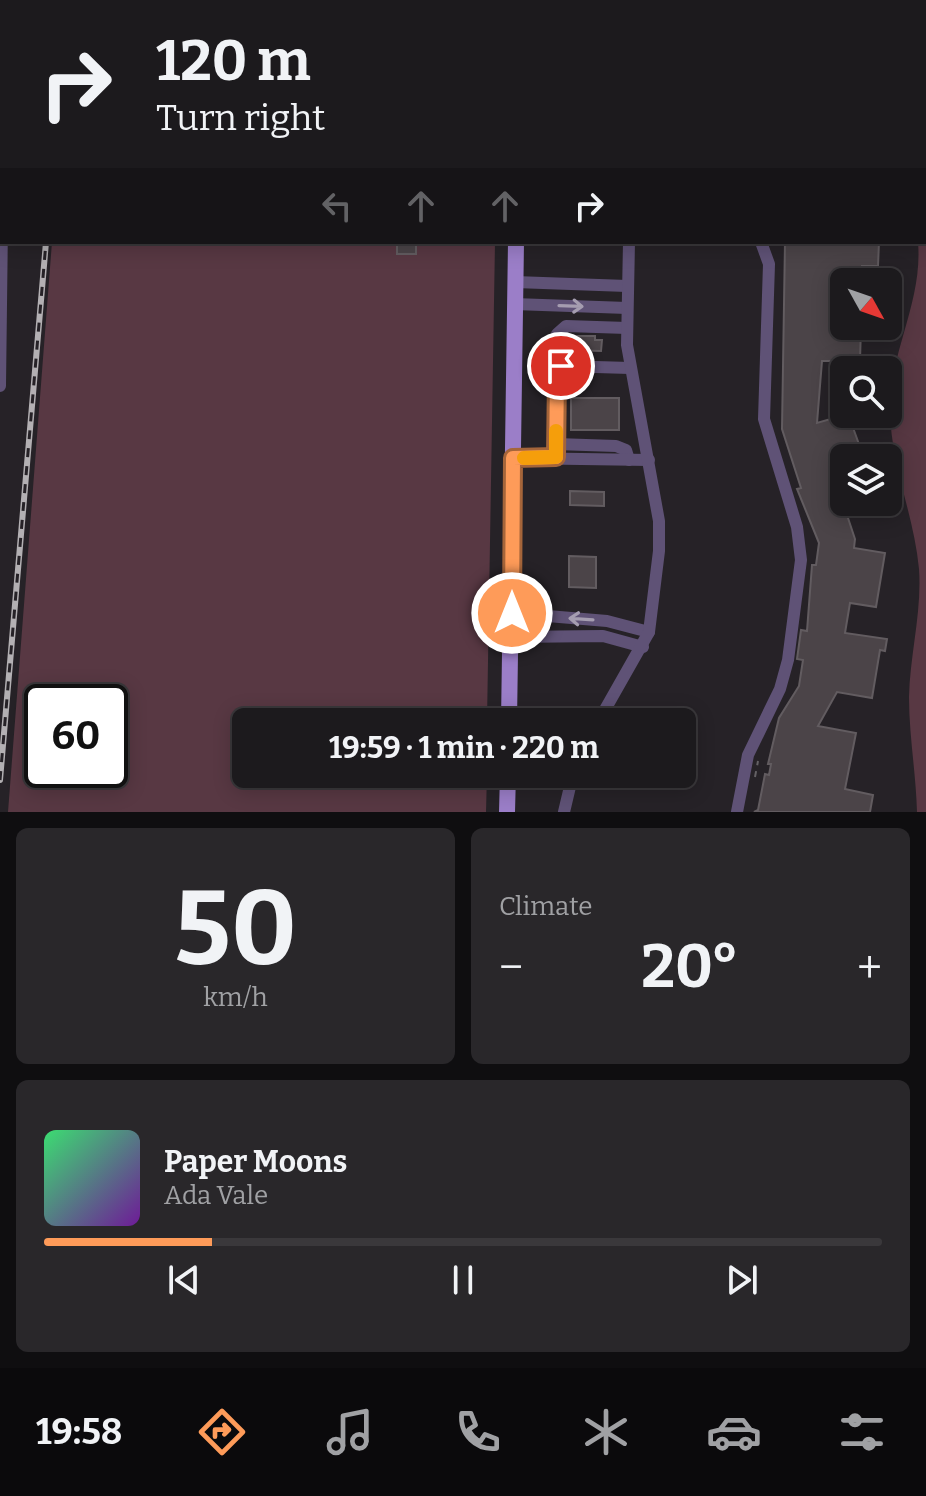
<!DOCTYPE html>
<meta charset="utf-8">
<style>
body{margin:0;font-family:Bitter,serif;background:#29272a;color:#f1f3f6;height:100vh;display:flex;flex-direction:column;font-size:30px;white-space:nowrap}
*{box-sizing:border-box;margin:0}
p{font-size:26px;color:#a0a1a4}
.icon{flex:none;width:44px;height:44px;fill:none;stroke:currentColor;stroke-width:2;stroke-linecap:round;stroke-linejoin:round}
.map{position:relative;height:812px;overflow:hidden}
.side{display:flex;flex-direction:column;gap:16px;padding:16px;background:#0f0e10;flex:1}
.side>*{flex:none}
.guide{position:absolute;left:0px;top:0px;width:926px;height:244px;box-shadow:0 4px 20px #0003,0 0 0 2px #3a383b;background:#1c1a1d;color:#f1f3f6;overflow:hidden}
.needle{width:52px;rotate:130deg}
.fabs{position:absolute;left:830px;top:268px;display:grid;gap:16px}
.fabs a{display:grid;place-items:center;width:72px;height:72px;border-radius:12px;background:#1c1a1d;box-shadow:0 4px 20px #0003,0 0 0 2px #3a383b;font-size:40px}
.speed{position:absolute;left:24px;top:684px;display:flex;gap:16px;font-size:40px;font-weight:700;text-align:center}
.speed>*{display:grid;place-content:center;width:104px;height:104px;border-radius:50%;background:#1c1a1d;box-shadow:0 4px 20px #0003,0 0 0 2px #3a383b;line-height:1}
.speed .limit{border:4px solid #111;border-radius:12px;background:#fff;color:#111}
.pin{position:absolute;display:grid;place-items:center;width:68px;height:68px;color:#fff;margin:-34px;border:4px solid #fff;border-radius:50%;box-shadow:0 2px 8px #0007}
.me{position:absolute;width:88px;margin:-44px;rotate:0deg;stroke-linejoin:round;filter:drop-shadow(0 0 6px #0008)}
.turn{display:flex;align-items:center;gap:28px;height:168px;padding:0 24px;font-size:36px}
.turn .icon{width:104px;height:104px;stroke-width:2.5}
.turn b{display:block;font-size:56px;line-height:68px}
.lanes{display:flex;align-items:center;height:76px;padding:0 24px;background:#0003;justify-content:center;gap:40px;direction:ltr}
.lanes .off{opacity:.35}
.big{font-size:60px;font-weight:700;line-height:1.1}
.side .widget{flex:1;display:flex;flex-direction:column;justify-content:center;gap:12px;min-width:0;padding:0 28px;border-radius:12px;background:#29272a}
.side .dial{align-items:center;gap:0}
.dial b{font-size:104px;line-height:1}
.song{display:flex;align-items:center;gap:24px}
.cover{width:96px;height:96px;border-radius:12px;background:linear-gradient(135deg,hsl(140 70% 55%),hsl(280 70% 35%))}
.played{height:8px;border-radius:4px;background:linear-gradient(90deg,#fe9b59 20%,#3a383b 20%)}
.keys{display:flex;justify-content:space-around;direction:ltr}
.heat{display:flex;justify-content:space-between;align-items:center;font-size:44px;direction:ltr}
.side .tiles{flex:1;display:grid;gap:16px;grid-template-columns:1fr 1fr}
.widget:last-child{grid-column:span 2}
.trip{position:absolute;left:232px;top:708px;width:464px;height:80px;border-radius:12px;background:#1c1a1d;box-shadow:0 4px 20px #0003,0 0 0 2px #3a383b;font-weight:700;line-height:80px;text-align:center}
.dock{display:flex;height:128px;justify-content:space-around;align-items:center;background:#0b0a0c;color:#a0a1a4}
.dock .icon{width:56px;height:56px}
.dock .on{color:#fe9b59}
.dock b{font-size:36px;color:#f1f3f6}
.map>svg:first-child{display:block}
</style>
<div class="map">
<svg width="926" height="812" viewBox="0 0 926 812">
<rect width="100%" height="100%" fill="#262227"/>
<g fill="#583843" fill-rule="evenodd">
<path d="M90,0H493L90,2Z"/>
<path d="M926,79V812H917C916,774 909,735 909,697C910,654 922,612 919,569C914,514 890,464 890,408C890,352 923,301 918,242H924Z"/>
<path d="M52,242H495L487,722H246V774H487L486,812H8ZM42,702H110V770H42Z"/>
</g>
<g fill="#4b4448" stroke="#625c60" stroke-width="2">
<path d="M402,242H416V254H397V245Z"/>
<path d="M785,242H879L878,266H862V274H872V282H844V326H861L860,361H822L817,423L848,414L864,458H844V502H855L844,506L855,539L854,548L885,553L876,607L850,603L845,633L887,639L885,651L880,650L872,698L837,692L818,726L856,733L845,789L873,795L870,812H754L758,810L765,774L769,775L771,764H768L779,718L799,686L803,660L797,659L801,630L807,631L812,565H816L819,543L797,489L801,488L782,429Z"/>
<path d="M564,336H595V340H602L601,351L564,350Z"/>
<rect x="571" y="398" width="48" height="32"/>
<path d="M570,491L604,492V506L570,505Z"/>
<path d="M569,556L596,557V588L569,587Z"/>
</g>
<g fill="none" stroke-linecap="round" stroke-linejoin="round">
<path stroke="#646165" stroke-width="2" stroke-dasharray="6 6" stroke-linecap="butt" d="M755,777L758,761"/>
<g stroke="#5f5276" stroke-width="12">
<path d="M586,0V2"/>
<path d="M82,2V0"/>
<path d="M911,2L915,0"/>
<path d="M924,7H926"/>
<path d="M0,191L2,193"/>
<path d="M515,282L627,286"/>
<path d="M514,304L627,308"/>
<path d="M627,328L566,326L557,334L556,360L561,366L630,368"/>
<path d="M0,386L2,224"/>
<path d="M556,444L557,375L561,366"/>
<path d="M556,457V444L616,446L626,450L629,460"/>
<path d="M513,458L649,460"/>
<path d="M512,613L607,621L649,632"/>
<path d="M512,637L603,636L643,647"/>
<path d="M598,722L649,632L659,551V521L627,345L629,242"/>
<path d="M564,812L573,774"/>
<path d="M737,812L748,755L780,689L788,660L801,560L797,527L764,419L769,264L761,242"/>
</g>
<g stroke="#9b7ec8" stroke-width="16">
<path d="M519,0V2"/>
<path d="M509,722L516,242"/>
<path d="M507,812L508,774"/>
</g>
<defs>
<g id="rail">
<path d="M65,2V0"/>
<path d="M0,780L46,242"/>
</g>
</defs>
<use href="#rail" stroke="#b3b0b3" stroke-width="6"/>
<use href="#rail" stroke="#262227" stroke-width="3" stroke-dasharray="9" stroke-linecap="butt"/>
</g>
<defs><path id="oneway-shaft" d="M-6 0H5M1.5-3L5.5 0L1.5 3" fill="none" stroke-width="1.6" stroke-linecap="round" stroke-linejoin="round" transform="scale(2)"/></defs>
<g stroke="#a59db0">
<use href="#oneway-shaft" transform="translate(571 306) rotate(2)"/>
<use href="#oneway-shaft" transform="translate(581 619) rotate(-176)"/>
</g>
<g fill="none" stroke-linecap="round" stroke-linejoin="round">
<defs>
<path id="route" d="M512,613L513,458L556,457L557,375L561,366"/>
</defs>
<use href="#route" stroke="#a5653a" stroke-width="20"/>
<use href="#route" stroke="#fe9b59" stroke-width="14"/>
<path stroke="#f59e0b" stroke-width="14" d="M524,458L556,457V431"/>
</g>
</svg>
<div class="fabs">
<a><svg class="needle" viewBox="-14 -14 28 28"><path d="M0-13l5 13h-10z" fill="#e53935"/><path d="M0 13l5-13h-10z" fill="#a0a1a4"/></svg></a>
<a><svg class="icon" aria-label="search" viewBox="0 0 24 24"><circle cx="10" cy="10" r="6"/><path d="M15 15l6 6"/></svg></a>
<a><svg class="icon" aria-label="layers" viewBox="0 0 24 24"><path d="M12 4l9 5-9 5-9-5zM3 14l9 5 9-5"/></svg></a>
</div>
<div class="speed"><div class="limit">60</div></div>
<div class="pin" style="left:561px;top:366px;background:#d93025"><svg class="icon" aria-label="arrive" viewBox="0 0 24 24"><path d="M6 21V4h12l-3 4 3 4H6"/></svg></div>
<svg class="me" style="left:512px;top:613px" viewBox="-20 -20 40 40"><circle r="17" fill="#fe9b59" stroke="#fff" stroke-width="3"/><path d="M0-11L8 9 0 5-8 9z" fill="#fff"/></svg>
<div class="trip">19:59 · 1 min · 220 m</div>
<div class="guide">
<div class="turn"><svg class="icon" aria-label="right" viewBox="0 0 24 24"><path d="M7 20v-9h11M14 6l5 5-5 5"/></svg><div><b>120 m</b>Turn right</div></div>
<div class="lanes"><svg class="icon off" aria-label="left" viewBox="0 0 24 24"><path d="M17 20v-9H6M10 6l-5 5 5 5"/></svg><svg class="icon off" aria-label="ahead" viewBox="0 0 24 24"><path d="M12 20V5M6 11l6-6 6 6"/></svg><svg class="icon off" aria-label="ahead" viewBox="0 0 24 24"><path d="M12 20V5M6 11l6-6 6 6"/></svg><svg class="icon" aria-label="right" viewBox="0 0 24 24"><path d="M7 20v-9h11M14 6l5 5-5 5"/></svg></div>
</div>
</div>
<section class="side">
<div class="tiles">
<div class="widget dial"><b>50</b><p>km/h</p></div>
<div class="widget"><p>Climate</p>
<div class="heat"><a>−</a><b class="big">20°</b><a>+</a></div>
</div>
<div class="widget">
<div class="song"><i class="cover"></i><div><b>Paper Moons</b><p>Ada Vale</p></div></div>
<div class="played"></div>
<div class="keys"><svg class="icon" aria-label="previous" viewBox="0 0 24 24"><path d="M18 5L8 12l10 7zM5 5v14"/></svg><svg class="icon" aria-label="pause" viewBox="0 0 24 24"><path d="M8 5v14M16 5v14"/></svg><svg class="icon" aria-label="next" viewBox="0 0 24 24"><path d="M6 5l10 7-10 7zM19 5v14"/></svg></div>
</div>
</div>
</section>
<nav class="dock">
<b>19:58</b>
<svg class="icon on" aria-label="directions" viewBox="0 0 24 24"><path d="M12 3l9 9-9 9-9-9zM9 14v-3h6M13 9l2 2-2 2"/></svg>
<svg class="icon" aria-label="music" viewBox="0 0 24 24"><path d="M9 18V5l10-2v13"/><circle cx="6" cy="18" r="3"/><circle cx="16" cy="16" r="3"/></svg>
<svg class="icon" aria-label="phone" viewBox="0 0 24 24"><path d="M5 4h4l2 5-3 2q2 4 5 5l2-3 5 2v4C11 20 4 13 5 4z"/></svg>
<svg class="icon" aria-label="climate" viewBox="0 0 24 24"><path d="M12 3v18M4 7l16 10M4 17L20 7"/></svg>
<svg class="icon" aria-label="car" viewBox="0 0 24 24"><path d="M5 17H2v-5l4-1 3-4h7l3 4 3 1v5h-3M9 17h6M6 11h13"/><circle cx="7" cy="17" r="2"/><circle cx="17" cy="17" r="2"/></svg>
<svg class="icon" aria-label="filters" viewBox="0 0 24 24"><path d="M4 7h16M4 17h16"/><circle cx="9" cy="7" r="2"/><circle cx="15" cy="17" r="2"/></svg>
</nav>
